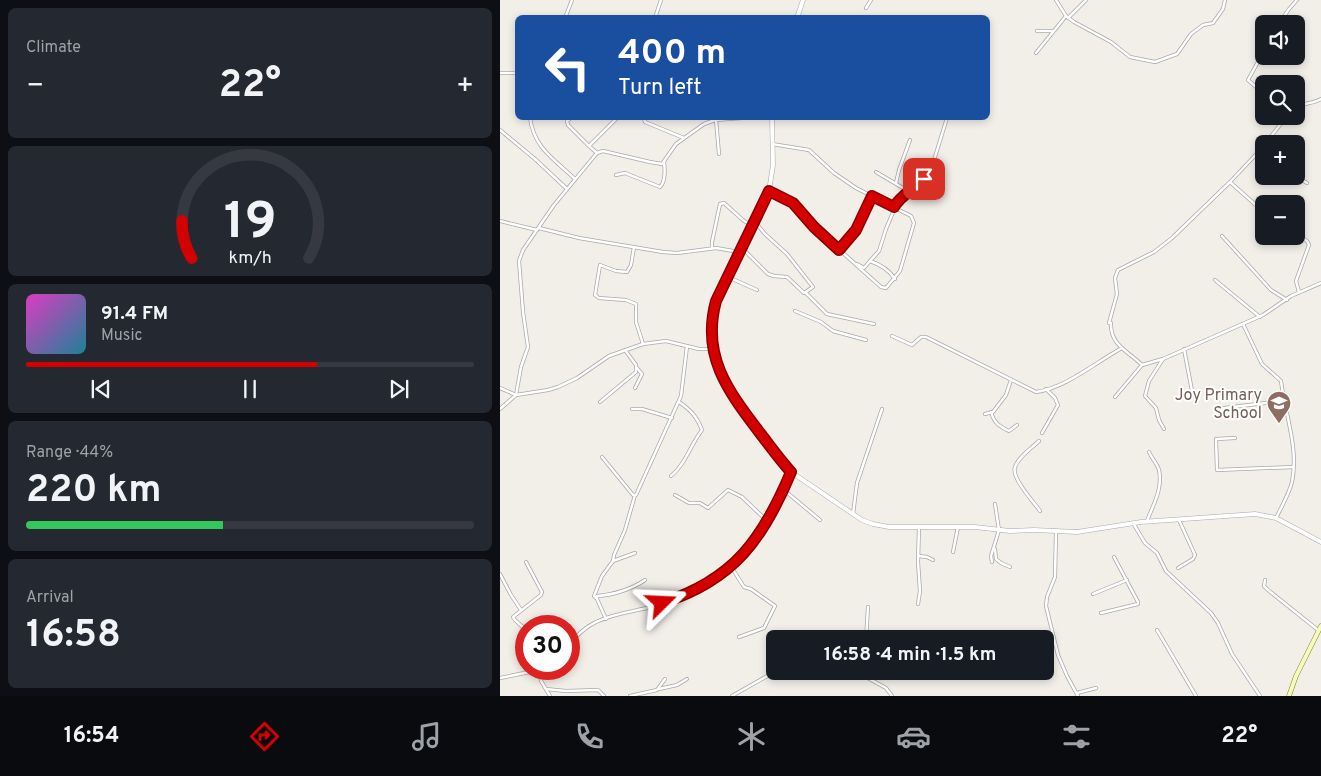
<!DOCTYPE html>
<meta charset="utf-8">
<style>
body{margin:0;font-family:Overpass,sans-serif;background:#242831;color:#f1f3f6;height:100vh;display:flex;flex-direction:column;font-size:19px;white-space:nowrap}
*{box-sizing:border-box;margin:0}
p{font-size:16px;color:#9ea1a6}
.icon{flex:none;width:28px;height:28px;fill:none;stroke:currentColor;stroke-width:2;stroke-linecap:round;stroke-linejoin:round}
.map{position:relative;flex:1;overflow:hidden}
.side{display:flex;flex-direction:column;gap:8px;padding:8px;background:#0d0f14;width:500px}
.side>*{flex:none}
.guide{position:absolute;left:15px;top:15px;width:475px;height:105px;border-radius:8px;box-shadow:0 2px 8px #0003;background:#1a4fa0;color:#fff;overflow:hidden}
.fabs{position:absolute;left:755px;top:15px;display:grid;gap:10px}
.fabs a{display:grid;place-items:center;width:50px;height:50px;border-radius:8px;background:#171b24;box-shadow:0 2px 8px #0003;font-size:25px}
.speed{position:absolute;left:15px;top:615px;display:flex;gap:10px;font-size:25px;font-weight:700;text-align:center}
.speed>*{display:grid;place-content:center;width:65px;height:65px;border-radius:50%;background:#171b24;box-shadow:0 2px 8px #0003;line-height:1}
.speed .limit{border:8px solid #d22;background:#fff;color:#111}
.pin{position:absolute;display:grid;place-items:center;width:42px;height:42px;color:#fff;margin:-21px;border-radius:10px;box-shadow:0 2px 8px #0006}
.me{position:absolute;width:55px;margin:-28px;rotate:69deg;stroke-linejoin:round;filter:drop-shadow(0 0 4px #0008)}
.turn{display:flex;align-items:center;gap:18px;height:105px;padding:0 20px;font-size:22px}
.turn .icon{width:65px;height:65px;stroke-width:2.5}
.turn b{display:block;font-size:35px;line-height:42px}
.big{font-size:38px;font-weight:700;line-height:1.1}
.side .widget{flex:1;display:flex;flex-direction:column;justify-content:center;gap:8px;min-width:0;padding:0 18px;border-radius:8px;background:#242831}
.side .dial{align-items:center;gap:0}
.dial svg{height:130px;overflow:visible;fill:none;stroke:#363941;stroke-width:7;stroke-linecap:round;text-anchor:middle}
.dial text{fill:#f1f3f6;stroke:none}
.song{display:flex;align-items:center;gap:15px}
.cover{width:60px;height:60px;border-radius:8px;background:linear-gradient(135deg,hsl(310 70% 55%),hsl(190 70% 35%))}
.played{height:5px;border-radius:2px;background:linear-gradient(90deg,#d40000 65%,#363941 65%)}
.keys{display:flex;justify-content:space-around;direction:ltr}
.heat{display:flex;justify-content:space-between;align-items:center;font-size:28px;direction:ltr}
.charge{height:8px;border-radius:4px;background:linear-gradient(90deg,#34c759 44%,#363941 0)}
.trip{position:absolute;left:266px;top:630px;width:288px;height:50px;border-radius:8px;background:#171b24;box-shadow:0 2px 8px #0003;font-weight:700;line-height:50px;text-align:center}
.menu{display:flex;height:80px;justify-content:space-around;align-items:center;background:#090b0e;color:#9ea1a6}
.menu .icon{width:35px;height:35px}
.menu .current{color:#d40000}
.menu b{font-size:22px;color:#f1f3f6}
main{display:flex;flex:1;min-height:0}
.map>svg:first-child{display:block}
</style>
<main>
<section class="side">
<div class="widget"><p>Climate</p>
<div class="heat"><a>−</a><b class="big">22°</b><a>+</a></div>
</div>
<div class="widget dial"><svg viewBox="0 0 100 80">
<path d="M14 69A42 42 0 1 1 86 69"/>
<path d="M14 69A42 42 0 0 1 8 46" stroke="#d40000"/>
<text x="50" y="56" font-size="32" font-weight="700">19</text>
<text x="50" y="72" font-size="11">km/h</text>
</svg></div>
<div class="widget">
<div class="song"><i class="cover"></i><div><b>91.4 FM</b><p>Music</p></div></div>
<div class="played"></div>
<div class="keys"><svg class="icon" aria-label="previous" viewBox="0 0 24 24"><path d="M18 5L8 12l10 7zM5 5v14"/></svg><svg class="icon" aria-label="pause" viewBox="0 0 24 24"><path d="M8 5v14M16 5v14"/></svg><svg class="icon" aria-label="next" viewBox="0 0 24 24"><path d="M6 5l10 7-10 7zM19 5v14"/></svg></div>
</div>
<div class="widget"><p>Range · 44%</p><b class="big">220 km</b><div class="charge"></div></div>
<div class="widget"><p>Arrival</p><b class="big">16:58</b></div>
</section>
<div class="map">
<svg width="821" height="696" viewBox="0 0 821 696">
<rect width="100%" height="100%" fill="#f2efe9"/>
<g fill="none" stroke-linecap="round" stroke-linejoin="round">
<defs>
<g id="minor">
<path d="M556,0L566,16L574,22L611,42L630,57L655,62L677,54L691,34L703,25L713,23L723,9L725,0"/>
<path d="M366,8L371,0"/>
<path d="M65,18L72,0"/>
<path d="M155,18L161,0"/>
<path d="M568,18L586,0"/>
<path d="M779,24L789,9L797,0"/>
<path d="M537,31H553"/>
<path d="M764,51L748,80L764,94"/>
<path d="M536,53L566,16"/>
<path d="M0,73H18"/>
<path d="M796,108C804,102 813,104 821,99"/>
<path d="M30,118C34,148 54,159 75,179"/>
<path d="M71,118L67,121L68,125L89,146"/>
<path d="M144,118L145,122L184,138"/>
<path d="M216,120L219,154"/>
<path d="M0,130L35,159L67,189"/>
<path d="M765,144L787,116"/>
<path d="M759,150L764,155"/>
<path d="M97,153L89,146L117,118"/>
<path d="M376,172L408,191V193"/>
<path d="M116,175L125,173L160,187C166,181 165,170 164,162"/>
<path d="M795,176L807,183"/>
<path d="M730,182L758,207"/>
<path d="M396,183L399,170L410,140"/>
<path d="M269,191L293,203L314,227L381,287L386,288L400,271L414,223L411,216L356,188L334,173L309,150L272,144"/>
<path d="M0,221L37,230"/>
<path d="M39,228L79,238L163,252L177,253L216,248L239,252"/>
<path d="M796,233L807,241L809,245L796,281L799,292"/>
<path d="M722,236L771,290L787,300"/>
<path d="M134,247L131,265L127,272L116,271L100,265L95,295L99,298L126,300L136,304V322L143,344"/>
<path d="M212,248V242L220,204L224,203L244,221L252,225"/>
<path d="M242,248L268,274L274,276L287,277L304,293L313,287L287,254L265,234L255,222"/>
<path d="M339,250L356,230L372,196"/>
<path d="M370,261L379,251L386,229L399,198L415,188L430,173L447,118"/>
<path d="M357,264L364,268L370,261C379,264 389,270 395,279"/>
<path d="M228,277L257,290"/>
<path d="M715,280L760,317"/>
<path d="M306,293L327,314L374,324"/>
<path d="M295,311L321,322L333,331L366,340"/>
<path d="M743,324L762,364L781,381C785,414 799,448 792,482C789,494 782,506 776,518"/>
<path d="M392,336L412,345L421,337H426L536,392C566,388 596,362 622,348"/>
<path d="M684,349L693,396"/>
<path d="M663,359L649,381L645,396L656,408L659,420L664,429"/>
<path d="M642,365C628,351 610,345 611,323H609L617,294L615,278L618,270L654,252L672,238L730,182L764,146"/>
<path d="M0,388L16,395L21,367L28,347L23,312L19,261L23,250L54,205L92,159L97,153L103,151L150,162L162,164L176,144L204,124L215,120L242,118"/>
<path d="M135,388L142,374L137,368"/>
<path d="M615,397L642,365L663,359L763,315L791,296L821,283"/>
<path d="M100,402L136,372V365L125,350"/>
<path d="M0,409L16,395L48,390L58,387L77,378L109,356L143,344L166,341L199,349H213"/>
<path d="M132,409H142L172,418"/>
<path d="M716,409L783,401"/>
<path d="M491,412C494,423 499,426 509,431L517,425"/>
<path d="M485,414L493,412L506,395L511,380"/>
<path d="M542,433L558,405L555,398L546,389"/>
<path d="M735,438L716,439L717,470L793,467"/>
<path d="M539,441C531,449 519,456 515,467C511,478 534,502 540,511"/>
<path d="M102,457L133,495H136L181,396L187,346"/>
<path d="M171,476C185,465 191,444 202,430C197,417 191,410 179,402"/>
<path d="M284,490L320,520"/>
<path d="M175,495L189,503H200L208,508L228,490L242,497L266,520"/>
<path d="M353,514L357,483L382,409"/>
<path d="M647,521C653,505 663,489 659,470C657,463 652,459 649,452"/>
<path d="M633,523L645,543L657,553L666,571L711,613L718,623L732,654L760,696"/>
<path d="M556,532L555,577L547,597L546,606L558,655L567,676L578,696"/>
<path d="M495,549L496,559L501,563L510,567"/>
<path d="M453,552L458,527"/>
<path d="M419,556L427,557L433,560"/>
<path d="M113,561L135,553"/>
<path d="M26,562L42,592L41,595L13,617L15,620L26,630"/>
<path d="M492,562L491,556L499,530L495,504"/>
<path d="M231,566L232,568L244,587L251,589L275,606L264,628L239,637"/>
<path d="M678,568L693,559L695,555L679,520"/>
<path d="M0,574L11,595L21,610"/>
<path d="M765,580L764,586L768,590L818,630"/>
<path d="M593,594L627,580"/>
<path d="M96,598L94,596L102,576L113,561L114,555L125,530L135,495"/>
<path d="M418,604L420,591L418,562L419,527"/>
<path d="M601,613L638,604V602L614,557"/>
<path d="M106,619L97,599V596C113,595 132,589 145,580"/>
<path d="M657,630L696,696"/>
<path d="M366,639L368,607"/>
<path d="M69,644C75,638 81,631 89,626C106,615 131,612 151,607C168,602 186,596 201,588C246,564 272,517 291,472"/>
<path d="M43,669L41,681L50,696"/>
<path d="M355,671L386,688L392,696"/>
<path d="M0,678L44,669"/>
<path d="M46,689L66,691L98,690L104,696"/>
<path d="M159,689L177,685L187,679"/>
<path d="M577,693L596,688"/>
<path d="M130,696L157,690L165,679"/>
<path d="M232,696L276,671"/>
</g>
<g id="tertiary">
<path d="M297,18L303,0"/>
<path d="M272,118L273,165L269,191L216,301L212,318L211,337L219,371L231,394L291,472L362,520L373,524L389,527H475L510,531L534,530L577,532L641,522L755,514L776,518L821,542"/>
</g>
<path id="secondary" d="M789,696L796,676L821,626"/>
</defs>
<use href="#minor" stroke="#a9a9a9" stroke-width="4"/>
<use href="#tertiary" stroke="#a9a9a9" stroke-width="5"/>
<use href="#secondary" stroke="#707d05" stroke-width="5"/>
<use href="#minor" stroke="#fff" stroke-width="2.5"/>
<use href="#tertiary" stroke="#fff" stroke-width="4"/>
<use href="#secondary" stroke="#f7fabf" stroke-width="4"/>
</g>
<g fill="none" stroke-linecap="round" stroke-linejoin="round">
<defs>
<path id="route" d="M162,603C234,580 263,539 291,472C280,460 270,446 260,433C228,391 201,356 216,301L269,191L293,203L314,227L339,250L356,230L372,196L394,207C401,195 414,189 424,179"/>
</defs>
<use href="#route" stroke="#8a0000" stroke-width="12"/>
<use href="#route" stroke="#d40000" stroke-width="9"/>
</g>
<defs>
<symbol id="school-pin" viewBox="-11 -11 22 30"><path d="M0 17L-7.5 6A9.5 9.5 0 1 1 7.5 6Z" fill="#8d6e63" stroke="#fff"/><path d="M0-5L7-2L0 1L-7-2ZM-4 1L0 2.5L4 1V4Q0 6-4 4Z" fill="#fff"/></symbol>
</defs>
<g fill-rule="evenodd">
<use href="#school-pin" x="765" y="389" width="28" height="38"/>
</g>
<g text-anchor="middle" stroke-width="4" stroke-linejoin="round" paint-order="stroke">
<g font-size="16" fill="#785e54" stroke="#fff" text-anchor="end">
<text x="762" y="400">Joy Primary<tspan x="762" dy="18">School</tspan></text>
</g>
</g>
</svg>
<div class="fabs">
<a><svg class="icon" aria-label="sound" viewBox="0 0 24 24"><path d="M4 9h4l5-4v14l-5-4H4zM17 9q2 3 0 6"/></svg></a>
<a><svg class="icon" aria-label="search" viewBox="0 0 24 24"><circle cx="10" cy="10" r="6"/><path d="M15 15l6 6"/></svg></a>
<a>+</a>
<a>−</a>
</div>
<div class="speed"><div class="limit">30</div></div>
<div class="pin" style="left:424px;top:179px;background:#d93025"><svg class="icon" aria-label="arrive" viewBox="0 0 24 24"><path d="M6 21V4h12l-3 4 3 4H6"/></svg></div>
<svg class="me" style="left:162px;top:603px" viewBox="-20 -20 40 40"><path d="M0-17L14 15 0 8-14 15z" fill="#d40000" stroke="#fff" stroke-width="4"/></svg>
<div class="trip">16:58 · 4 min · 1.5 km</div>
<div class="guide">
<div class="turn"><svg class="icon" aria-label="left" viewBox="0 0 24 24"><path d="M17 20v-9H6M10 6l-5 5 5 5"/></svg><div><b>400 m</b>Turn left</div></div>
</div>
</div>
</main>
<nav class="menu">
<b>16:54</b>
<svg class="icon current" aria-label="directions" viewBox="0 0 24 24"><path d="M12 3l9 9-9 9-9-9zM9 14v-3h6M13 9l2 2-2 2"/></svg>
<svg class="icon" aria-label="music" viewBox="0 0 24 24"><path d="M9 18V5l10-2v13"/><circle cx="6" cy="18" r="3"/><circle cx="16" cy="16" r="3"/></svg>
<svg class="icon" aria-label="phone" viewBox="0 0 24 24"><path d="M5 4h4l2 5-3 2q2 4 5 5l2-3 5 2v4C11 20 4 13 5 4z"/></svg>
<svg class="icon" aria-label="climate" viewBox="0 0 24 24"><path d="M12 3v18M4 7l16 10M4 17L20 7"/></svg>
<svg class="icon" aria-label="car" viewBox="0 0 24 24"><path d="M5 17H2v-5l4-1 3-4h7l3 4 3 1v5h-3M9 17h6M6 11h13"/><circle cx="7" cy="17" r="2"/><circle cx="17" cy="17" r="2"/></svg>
<svg class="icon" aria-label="filters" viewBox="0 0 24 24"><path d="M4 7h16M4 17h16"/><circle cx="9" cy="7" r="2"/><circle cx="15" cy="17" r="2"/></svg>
<b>22°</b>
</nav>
